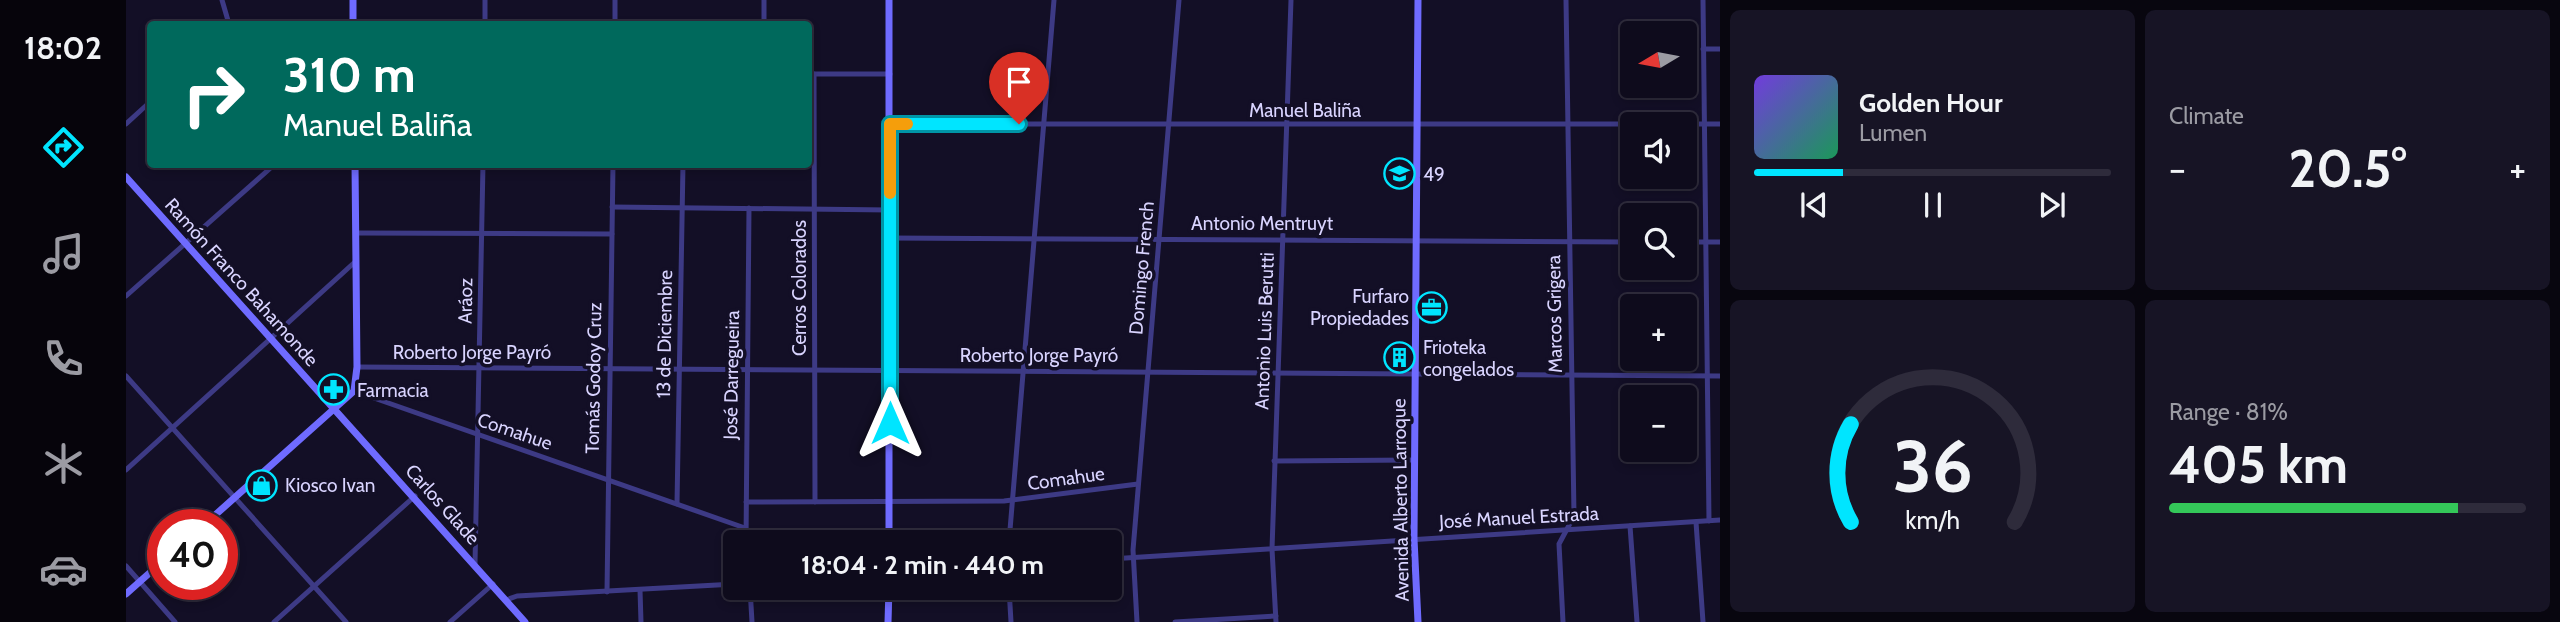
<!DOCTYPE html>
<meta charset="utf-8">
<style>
body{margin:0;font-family:Cabin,sans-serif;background:#171425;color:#f1f3f6;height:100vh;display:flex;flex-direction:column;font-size:26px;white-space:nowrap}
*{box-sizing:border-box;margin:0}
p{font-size:23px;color:#9b9ba3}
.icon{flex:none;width:38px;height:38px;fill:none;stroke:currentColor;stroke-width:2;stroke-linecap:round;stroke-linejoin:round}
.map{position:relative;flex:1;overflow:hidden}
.drawer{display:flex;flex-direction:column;gap:10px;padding:10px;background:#08060f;width:840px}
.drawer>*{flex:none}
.top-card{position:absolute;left:21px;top:21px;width:665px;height:147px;border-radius:7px;box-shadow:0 4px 10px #0003,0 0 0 2px #2e2b3b;background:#00695c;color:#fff;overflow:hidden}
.needle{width:46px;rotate:260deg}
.controls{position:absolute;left:1494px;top:21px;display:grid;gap:14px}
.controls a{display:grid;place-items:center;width:77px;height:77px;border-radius:7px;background:#0e0b1c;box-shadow:0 4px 10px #0003,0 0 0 2px #2e2b3b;font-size:35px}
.speed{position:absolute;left:21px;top:509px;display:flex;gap:14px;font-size:35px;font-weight:700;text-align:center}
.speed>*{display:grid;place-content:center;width:91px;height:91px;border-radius:50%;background:#0e0b1c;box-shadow:0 4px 10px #0003,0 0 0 2px #2e2b3b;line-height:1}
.speed .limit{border:10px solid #d22;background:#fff;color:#111}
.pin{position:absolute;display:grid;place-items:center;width:60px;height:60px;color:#fff;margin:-72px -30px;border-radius:50% 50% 50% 0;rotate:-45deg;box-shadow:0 0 7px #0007}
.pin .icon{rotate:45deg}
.me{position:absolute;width:77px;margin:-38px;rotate:0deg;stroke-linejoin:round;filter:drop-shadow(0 0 5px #0008)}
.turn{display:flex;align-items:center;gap:24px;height:147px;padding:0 21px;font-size:32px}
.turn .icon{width:91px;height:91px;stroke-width:2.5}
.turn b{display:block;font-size:49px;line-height:60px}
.big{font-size:52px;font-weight:700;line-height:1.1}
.drawer .widget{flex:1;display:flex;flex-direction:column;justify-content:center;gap:10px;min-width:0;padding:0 24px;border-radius:10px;background:#171425}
.drawer .dial{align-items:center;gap:0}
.dial svg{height:182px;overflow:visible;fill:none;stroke:#2e2b3b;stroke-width:7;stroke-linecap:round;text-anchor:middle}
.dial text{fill:#f1f3f6;stroke:none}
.song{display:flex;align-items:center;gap:21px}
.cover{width:84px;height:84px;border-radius:10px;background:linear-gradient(135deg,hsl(260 70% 55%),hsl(150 70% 35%))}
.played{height:7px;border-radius:4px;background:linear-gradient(90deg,#00e5ff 25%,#2e2b3b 25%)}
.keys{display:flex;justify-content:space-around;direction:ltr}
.heat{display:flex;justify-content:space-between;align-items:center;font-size:38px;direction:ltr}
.charge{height:10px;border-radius:5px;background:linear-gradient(90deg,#34c759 81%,#2e2b3b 0)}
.drawer .tiles{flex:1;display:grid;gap:10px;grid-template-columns:repeat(2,1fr)}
.trip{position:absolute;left:597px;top:530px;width:399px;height:70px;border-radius:7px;background:#0e0b1c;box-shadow:0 4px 10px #0003,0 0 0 2px #2e2b3b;font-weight:700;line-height:70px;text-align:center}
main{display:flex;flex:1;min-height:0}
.tab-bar{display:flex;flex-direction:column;width:126px;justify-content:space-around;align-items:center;background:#06040b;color:#9b9ba3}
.tab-bar .icon{width:49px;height:49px}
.tab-bar .selected{color:#00e5ff}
.tab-bar b{font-size:32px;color:#f1f3f6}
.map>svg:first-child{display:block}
</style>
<main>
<nav class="tab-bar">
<b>18:02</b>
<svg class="icon selected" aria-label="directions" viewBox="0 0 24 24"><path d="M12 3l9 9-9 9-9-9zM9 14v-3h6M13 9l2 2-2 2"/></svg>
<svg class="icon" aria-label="music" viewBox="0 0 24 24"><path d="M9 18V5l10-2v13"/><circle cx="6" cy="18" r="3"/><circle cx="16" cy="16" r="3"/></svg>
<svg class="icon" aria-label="phone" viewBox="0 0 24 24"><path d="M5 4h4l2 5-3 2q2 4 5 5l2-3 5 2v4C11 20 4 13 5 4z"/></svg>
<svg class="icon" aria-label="climate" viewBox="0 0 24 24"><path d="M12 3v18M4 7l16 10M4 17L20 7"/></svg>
<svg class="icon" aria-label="car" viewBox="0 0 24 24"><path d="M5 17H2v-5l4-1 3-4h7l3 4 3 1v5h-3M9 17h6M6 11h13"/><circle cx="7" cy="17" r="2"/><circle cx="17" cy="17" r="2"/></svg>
</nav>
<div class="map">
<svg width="1594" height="622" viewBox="0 0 1594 622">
<rect width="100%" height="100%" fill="#130f26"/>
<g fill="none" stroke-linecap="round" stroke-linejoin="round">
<g stroke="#3d3a85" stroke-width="5">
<path d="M96,0L103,24"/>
<path d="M1577,0L1583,521"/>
<path d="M359,24V0"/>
<path d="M489,24V0"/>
<path d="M638,24V0"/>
<path d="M1577,49H1594"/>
<path d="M682,74H764"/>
<path d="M688,74L689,502"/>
<path d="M0,124L24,102"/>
<path d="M764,124H1594"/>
<path d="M486,207L764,210"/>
<path d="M230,233L486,234"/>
<path d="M764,238L1507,242"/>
<path d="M1559,242H1594"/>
<path d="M0,296L149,164"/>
<path d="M231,367L1594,376"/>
<path d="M0,376L220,622"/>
<path d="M228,391L619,528"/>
<path d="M1148,461L1288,460"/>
<path d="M0,470L230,261"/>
<path d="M620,502L878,501L1012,484"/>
<path d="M551,504L557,164"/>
<path d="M1570,522L1577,622"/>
<path d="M1504,526L1511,622"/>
<path d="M620,542L623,208"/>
<path d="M883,542L928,0"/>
<path d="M984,559L1594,520"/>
<path d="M349,564L357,164"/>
<path d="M0,566L49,622"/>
<path d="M624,588L626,622"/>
<path d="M883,588L885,622"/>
<path d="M514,590L515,622"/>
<path d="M481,592L487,164"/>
<path d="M380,600L391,596L609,584"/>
<path d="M148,622L289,496"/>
<path d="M324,622L367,584"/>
<path d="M1011,622L1007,550L1053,0"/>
<path d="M1049,622L1150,616"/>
<path d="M1150,622L1146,549L1165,0"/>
<path d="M1437,622L1433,544L1448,516L1440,0"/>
</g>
<g stroke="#6f6bff" stroke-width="7">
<path d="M227,0V24"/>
<path d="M1292,0L1288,539L1292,622"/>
<path d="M0,177L399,622"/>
<path d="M78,525L228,391L231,367L229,164"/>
<path d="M763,542V0"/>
<path d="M0,594L37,561"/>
<path d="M762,622L763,588"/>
</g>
</g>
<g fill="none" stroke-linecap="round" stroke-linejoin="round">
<defs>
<path id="route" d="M764,423V124H893"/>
</defs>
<use href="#route" stroke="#0095a6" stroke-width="18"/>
<use href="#route" stroke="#00e5ff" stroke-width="12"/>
<path stroke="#f59e0b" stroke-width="12" d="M764,193V124H781"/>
</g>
<defs>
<symbol id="school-ring" viewBox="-11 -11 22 22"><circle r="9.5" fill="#130f26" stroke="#00e5ff" stroke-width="1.5"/><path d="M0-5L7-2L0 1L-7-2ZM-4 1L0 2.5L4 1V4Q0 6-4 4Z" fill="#00e5ff"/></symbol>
<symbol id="office-ring" viewBox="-11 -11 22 22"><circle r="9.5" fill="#130f26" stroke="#00e5ff" stroke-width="1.5"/><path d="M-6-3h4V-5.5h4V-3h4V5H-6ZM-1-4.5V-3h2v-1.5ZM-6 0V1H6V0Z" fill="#00e5ff"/></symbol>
<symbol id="building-ring" viewBox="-11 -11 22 22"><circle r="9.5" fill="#130f26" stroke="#00e5ff" stroke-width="1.5"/><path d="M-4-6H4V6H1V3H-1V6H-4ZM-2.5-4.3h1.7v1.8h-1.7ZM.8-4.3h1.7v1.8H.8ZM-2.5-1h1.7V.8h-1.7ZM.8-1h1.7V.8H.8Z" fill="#00e5ff"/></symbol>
<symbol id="pharmacy-ring" viewBox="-11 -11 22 22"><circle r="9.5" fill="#130f26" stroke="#00e5ff" stroke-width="1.5"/><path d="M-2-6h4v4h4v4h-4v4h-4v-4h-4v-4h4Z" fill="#00e5ff"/></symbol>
<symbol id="shop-ring" viewBox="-11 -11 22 22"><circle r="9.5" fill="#130f26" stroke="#00e5ff" stroke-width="1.5"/><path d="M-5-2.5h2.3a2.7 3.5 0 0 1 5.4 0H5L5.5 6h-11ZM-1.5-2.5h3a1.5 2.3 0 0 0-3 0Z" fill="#00e5ff"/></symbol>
</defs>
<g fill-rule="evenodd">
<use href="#school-ring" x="1256" y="156" width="35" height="35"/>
<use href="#office-ring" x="1288" y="290" width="35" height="35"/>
<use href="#building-ring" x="1256" y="340" width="35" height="35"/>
<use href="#pharmacy-ring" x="190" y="372" width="35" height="35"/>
<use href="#shop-ring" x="118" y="468" width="35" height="35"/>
</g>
<g text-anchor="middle" stroke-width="7" stroke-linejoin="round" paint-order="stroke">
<g font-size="19" fill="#d9d4ff" stroke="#130f26">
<text x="1179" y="117">Manuel Baliña</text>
<text x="1136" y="230">Antonio Mentruyt</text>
<text transform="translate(1015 268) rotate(-85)" y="7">Domingo French</text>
<text transform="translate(116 282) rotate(48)" y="7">Ramón Franco Bahamonde</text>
<text transform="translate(673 288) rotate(-90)" y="7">Cerros Colorados</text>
<text transform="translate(339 301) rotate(-89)" y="7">Aráoz</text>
<text transform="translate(1428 314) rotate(-91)" y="7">Marcos Grigera</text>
<text transform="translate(1138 331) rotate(-88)" y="7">Antonio Luis Berutti</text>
<text transform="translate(538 334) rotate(-89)" y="7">13 de Diciembre</text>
<text x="346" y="359">Roberto Jorge Payró</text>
<text x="913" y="362">Roberto Jorge Payró</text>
<text transform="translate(605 375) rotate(-89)" y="7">José Darregueira</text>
<text transform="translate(467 378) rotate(-89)" y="7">Tomás Godoy Cruz</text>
<text transform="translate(389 431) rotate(19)" y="7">Comahue</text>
<text transform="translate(940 478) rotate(-8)" y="7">Comahue</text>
<text transform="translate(1274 500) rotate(-91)" y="7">Avenida Alberto Larroque</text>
<text transform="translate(317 504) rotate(48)" y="7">Carlos Glade</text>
<text transform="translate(1393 517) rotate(-3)" y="7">José Manuel Estrada</text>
</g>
<g font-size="19" fill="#d9d4ff" stroke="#130f26" text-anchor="start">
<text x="1297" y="181">49</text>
<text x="1283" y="303" text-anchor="end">Furfaro<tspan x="1283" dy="22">Propiedades</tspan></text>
<text x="1297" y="354">Frioteka<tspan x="1297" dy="22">congelados</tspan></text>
<text x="231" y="397">Farmacia</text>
<text x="159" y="492">Kiosco Ivan</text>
</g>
</g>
</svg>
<div class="controls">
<a><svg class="needle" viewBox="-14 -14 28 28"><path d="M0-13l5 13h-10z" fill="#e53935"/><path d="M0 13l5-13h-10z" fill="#9b9ba3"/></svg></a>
<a><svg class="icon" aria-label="sound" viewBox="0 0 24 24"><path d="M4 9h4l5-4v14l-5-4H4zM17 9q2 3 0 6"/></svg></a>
<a><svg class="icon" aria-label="search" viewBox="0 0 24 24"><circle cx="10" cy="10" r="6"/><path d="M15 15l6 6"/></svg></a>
<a>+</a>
<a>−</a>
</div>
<div class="speed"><div class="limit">40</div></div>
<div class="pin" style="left:893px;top:124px;background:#d93025"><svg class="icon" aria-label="arrive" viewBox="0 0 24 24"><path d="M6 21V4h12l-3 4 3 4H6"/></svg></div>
<svg class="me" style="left:764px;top:423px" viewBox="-20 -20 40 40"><path d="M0-17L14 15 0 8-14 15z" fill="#00e5ff" stroke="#fff" stroke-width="4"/></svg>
<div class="trip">18:04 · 2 min · 440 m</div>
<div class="top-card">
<div class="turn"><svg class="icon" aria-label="right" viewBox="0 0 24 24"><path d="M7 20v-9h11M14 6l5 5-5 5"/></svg><div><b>310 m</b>Manuel Baliña</div></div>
</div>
</div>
<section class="drawer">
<div class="tiles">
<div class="widget">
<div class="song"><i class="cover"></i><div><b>Golden Hour</b><p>Lumen</p></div></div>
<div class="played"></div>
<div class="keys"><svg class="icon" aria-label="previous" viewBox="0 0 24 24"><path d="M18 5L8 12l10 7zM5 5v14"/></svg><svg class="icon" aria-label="pause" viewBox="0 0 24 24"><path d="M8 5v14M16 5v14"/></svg><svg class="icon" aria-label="next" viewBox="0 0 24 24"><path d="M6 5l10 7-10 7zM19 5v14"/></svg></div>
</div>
<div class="widget"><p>Climate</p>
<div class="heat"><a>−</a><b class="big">20.5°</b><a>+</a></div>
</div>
<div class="widget dial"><svg viewBox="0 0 100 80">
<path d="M14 69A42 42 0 1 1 86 69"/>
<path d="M14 69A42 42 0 0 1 14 26" stroke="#00e5ff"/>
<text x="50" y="56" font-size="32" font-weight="700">36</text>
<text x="50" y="72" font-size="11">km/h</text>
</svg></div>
<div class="widget"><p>Range · 81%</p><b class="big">405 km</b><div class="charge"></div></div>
</div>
</section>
</main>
